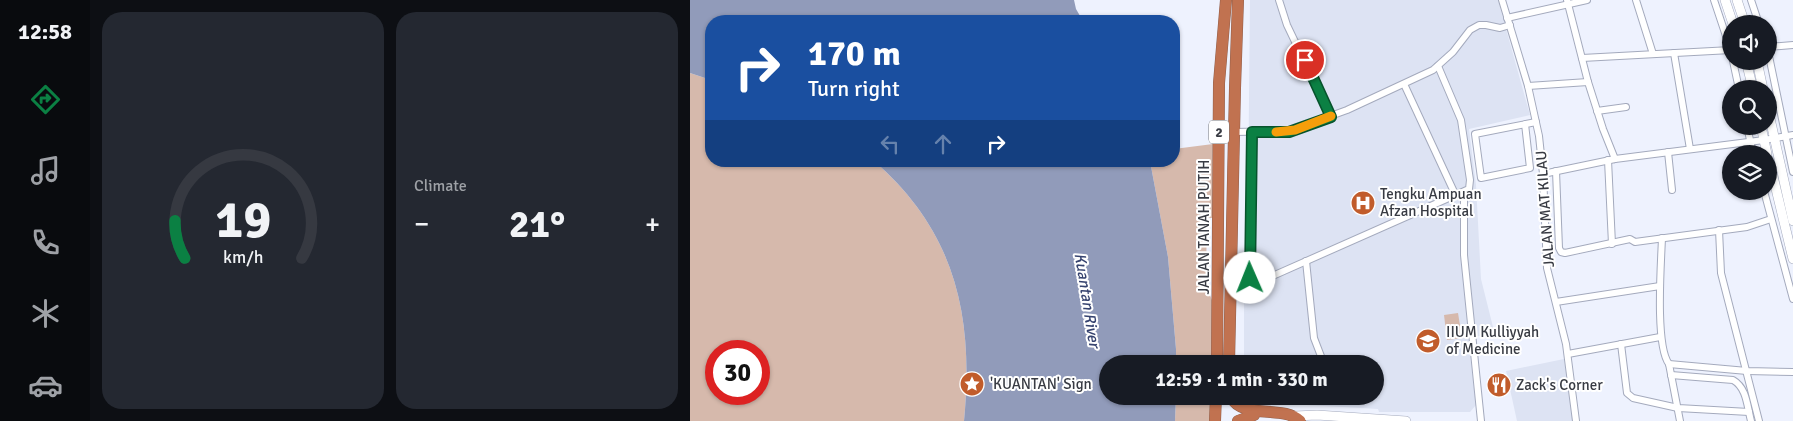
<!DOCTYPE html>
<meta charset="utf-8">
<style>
body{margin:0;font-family:Signika,sans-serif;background:#242831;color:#f1f3f6;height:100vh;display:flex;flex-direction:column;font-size:19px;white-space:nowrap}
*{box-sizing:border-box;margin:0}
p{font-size:16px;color:#9ea1a6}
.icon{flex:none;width:28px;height:28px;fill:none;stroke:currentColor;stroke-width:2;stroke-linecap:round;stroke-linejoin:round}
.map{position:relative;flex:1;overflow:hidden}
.drawer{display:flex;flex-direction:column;gap:12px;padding:12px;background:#0d0f14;width:600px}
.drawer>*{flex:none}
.hud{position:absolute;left:15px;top:15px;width:475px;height:152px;border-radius:20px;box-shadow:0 1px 4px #0004;background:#1a4fa0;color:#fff;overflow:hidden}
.controls{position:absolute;left:1032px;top:15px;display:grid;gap:10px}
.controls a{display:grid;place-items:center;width:55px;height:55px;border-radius:50%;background:#171b24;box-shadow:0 1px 4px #0004;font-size:25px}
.speed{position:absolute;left:15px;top:340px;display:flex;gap:10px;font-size:25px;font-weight:700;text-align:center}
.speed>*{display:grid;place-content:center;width:65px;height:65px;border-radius:50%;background:#171b24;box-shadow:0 1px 4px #0004;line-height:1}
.speed .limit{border:8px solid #d22;background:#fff;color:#111}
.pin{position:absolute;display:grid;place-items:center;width:42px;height:42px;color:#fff;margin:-21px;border:2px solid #fff;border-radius:50%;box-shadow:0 1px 5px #0007}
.me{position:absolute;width:55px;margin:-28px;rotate:359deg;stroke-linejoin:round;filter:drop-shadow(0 0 4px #0008)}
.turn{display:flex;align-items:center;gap:18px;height:105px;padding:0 20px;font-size:22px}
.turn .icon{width:65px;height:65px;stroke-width:2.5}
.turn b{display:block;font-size:35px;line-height:42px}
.lanes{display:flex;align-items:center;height:48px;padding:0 20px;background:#0003;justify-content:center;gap:25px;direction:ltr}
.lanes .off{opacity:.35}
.big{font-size:38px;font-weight:700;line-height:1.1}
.drawer .tile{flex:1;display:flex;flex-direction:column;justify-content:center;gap:8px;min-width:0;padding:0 18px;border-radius:20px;background:#242831}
.drawer .dial{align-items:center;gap:0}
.dial svg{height:130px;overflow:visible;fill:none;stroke:#363941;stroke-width:7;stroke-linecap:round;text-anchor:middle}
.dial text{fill:#f1f3f6;stroke:none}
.heat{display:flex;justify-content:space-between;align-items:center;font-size:28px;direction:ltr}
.drawer .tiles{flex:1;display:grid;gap:12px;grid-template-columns:repeat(2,1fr)}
.trip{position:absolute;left:409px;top:355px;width:285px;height:50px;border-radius:25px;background:#171b24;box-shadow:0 1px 4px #0004;font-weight:700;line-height:50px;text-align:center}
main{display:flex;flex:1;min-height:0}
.menu{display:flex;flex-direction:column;width:90px;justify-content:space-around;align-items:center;background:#090b0e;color:#9ea1a6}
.menu .icon{width:35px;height:35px}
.menu .selected{color:#0b8043}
.menu b{font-size:22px;color:#f1f3f6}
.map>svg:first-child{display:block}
</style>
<main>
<nav class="menu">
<b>12:58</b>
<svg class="icon selected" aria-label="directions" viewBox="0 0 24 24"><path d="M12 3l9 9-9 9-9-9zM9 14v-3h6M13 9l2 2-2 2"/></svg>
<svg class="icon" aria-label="music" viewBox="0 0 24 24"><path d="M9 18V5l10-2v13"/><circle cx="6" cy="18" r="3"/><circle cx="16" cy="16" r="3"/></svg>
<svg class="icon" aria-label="phone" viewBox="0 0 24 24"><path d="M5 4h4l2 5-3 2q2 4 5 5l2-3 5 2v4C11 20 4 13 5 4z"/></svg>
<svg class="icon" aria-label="climate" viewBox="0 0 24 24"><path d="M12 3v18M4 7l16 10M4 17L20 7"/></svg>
<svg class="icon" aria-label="car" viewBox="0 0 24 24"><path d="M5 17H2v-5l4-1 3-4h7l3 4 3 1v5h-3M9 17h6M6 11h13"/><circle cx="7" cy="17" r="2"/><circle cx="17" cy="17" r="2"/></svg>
</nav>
<section class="drawer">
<div class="tiles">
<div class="tile dial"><svg viewBox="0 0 100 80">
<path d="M14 69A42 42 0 1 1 86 69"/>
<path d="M14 69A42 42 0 0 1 8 46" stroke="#0b8043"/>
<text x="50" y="56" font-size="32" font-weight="700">19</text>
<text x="50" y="72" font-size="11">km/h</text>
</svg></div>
<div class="tile"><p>Climate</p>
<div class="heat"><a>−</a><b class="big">21°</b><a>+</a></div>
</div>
</div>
</section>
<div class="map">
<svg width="1103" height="421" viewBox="0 0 1103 421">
<rect width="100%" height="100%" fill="#eef2fe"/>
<g fill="#dde3f3">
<path d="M560,0H808L840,115L779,129L786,185L791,279L805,335L778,337L786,405L780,412H689L688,409L560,402L554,396H685V364H554V277L558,200Z"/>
<path d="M874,359L883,421H827L816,371Z"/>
</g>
<g fill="#d6b9ac" fill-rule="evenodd">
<path d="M0,73L21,80V161H184C266,232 284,317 274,421H0ZM26,351H69V394H26Z"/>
<path d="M523,144L522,218H517L516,275L514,276V285H516L525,308L523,364H486V349L478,257L460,161H484V149Z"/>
<path d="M768,313L772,338L757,340L754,315Z"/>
<path d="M486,396H522V421H485Z"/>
</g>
<g fill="#919bba">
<path d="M0,0H384L386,9L393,21H21V80L0,73Z"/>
<path d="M184,161H460L478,257L486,349V364H418V396H486L485,421H274C284,317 266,232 184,161Z"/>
</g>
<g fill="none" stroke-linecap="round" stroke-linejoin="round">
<defs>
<g id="street">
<path d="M589,0L597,25L641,117"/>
<path d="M812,0L838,86L849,136L853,174L857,268L876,344L886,421"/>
<path d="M877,0L898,82L913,129L925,159"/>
<path d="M946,0L963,54"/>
<path d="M1024,0L1041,51"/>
<path d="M1061,0L1069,24"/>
<path d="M817,18L897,0"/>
<path d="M1079,47L1103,45"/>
<path d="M984,53L1000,149"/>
<path d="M1079,56L1103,172"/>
<path d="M892,58L1041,50"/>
<path d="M1043,61L1049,89"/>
<path d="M714,84L765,194"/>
<path d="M838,86L898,82"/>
<path d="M907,111L936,107"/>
<path d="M835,124L840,168L791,178L785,134L846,122"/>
<path d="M1057,126L1063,154"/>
<path d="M544,132L599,131L657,110L743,70L763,52L780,30L789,25H796L810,28L820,25"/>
<path d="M978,152L982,190"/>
<path d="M918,160L922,244"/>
<path d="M866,171L869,248L871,252L875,253L940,239L945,242L1057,227L1081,219"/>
<path d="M853,174L925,159L1074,140L1103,135"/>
<path d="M1074,191L1103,299"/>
<path d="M774,192V255L791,421"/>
<path d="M1029,230L1031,273L1069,421"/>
<path d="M972,238C971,264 965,346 979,364L990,421"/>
<path d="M616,261L624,338L634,364"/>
<path d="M542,267C551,277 564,281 578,278L779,189L780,180L771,120L748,66"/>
<path d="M560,278L562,132"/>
<path d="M866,302L970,286"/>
<path d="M931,344L937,393L943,398L988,408L1059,412"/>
<path d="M878,354L970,337"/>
<path d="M979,364L1057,371L1103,372"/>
<path d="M981,375L1043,380C1057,388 1057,406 1061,421"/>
<path d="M648,396L649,399"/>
</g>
<g id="secondary">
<path d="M1035,0L1043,24"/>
<path d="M1047,0L1055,24"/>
<path d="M1056,61L1063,89"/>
<path d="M1067,61L1073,89"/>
<path d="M1079,114L1103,221"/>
<path d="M1071,126L1077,154"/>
<path d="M1079,160L1103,259"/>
<path d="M605,416L627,415L716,421"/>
</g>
<g id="highway">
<path d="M527,364L529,83L536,0"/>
<path d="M539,364L545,88L548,0"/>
<path d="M540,396C554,421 593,404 610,421"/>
<path d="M525,421L526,396"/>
<path d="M548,421L564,415"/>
</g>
</defs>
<use href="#street" stroke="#a4aabd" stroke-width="8"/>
<use href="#secondary" stroke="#a4aabd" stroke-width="10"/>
<use href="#highway" stroke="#915f4b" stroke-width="12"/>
<use href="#street" stroke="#fff" stroke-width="6"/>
<use href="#secondary" stroke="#fff" stroke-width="9"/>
<use href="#highway" stroke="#c17250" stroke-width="11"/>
</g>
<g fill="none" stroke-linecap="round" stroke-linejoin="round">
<defs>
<path id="route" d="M560,278L562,132H599L641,117L615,60"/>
</defs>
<use href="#route" stroke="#07532c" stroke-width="12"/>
<use href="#route" stroke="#0b8043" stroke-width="9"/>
<path stroke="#f59e0b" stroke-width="9" d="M586,132L605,130L641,116"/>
</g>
<defs>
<symbol id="hospital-disc" viewBox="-11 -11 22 22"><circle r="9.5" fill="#c15c2b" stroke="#fff"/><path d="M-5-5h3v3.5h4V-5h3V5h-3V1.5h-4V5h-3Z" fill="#fff"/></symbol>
<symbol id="university-disc" viewBox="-11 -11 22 22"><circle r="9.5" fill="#c15c2b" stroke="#fff"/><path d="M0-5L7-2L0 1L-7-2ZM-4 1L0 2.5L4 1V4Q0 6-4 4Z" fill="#fff"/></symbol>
<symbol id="sight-disc" viewBox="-11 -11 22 22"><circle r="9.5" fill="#c15c2b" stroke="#fff"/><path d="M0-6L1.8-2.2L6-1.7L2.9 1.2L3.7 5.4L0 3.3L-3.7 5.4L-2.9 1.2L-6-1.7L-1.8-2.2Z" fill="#fff"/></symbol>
<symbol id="restaurant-disc" viewBox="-11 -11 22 22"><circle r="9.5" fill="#c15c2b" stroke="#fff"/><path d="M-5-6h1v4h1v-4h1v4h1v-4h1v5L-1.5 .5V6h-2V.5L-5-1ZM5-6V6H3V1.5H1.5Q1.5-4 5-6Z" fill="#fff"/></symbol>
</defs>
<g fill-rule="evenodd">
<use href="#hospital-disc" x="659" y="189" width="28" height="28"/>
<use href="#university-disc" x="724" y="327" width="28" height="28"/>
<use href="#sight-disc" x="268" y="370" width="28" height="28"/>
<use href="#restaurant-disc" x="795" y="371" width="28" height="28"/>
</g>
<g text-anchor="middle" stroke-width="4" stroke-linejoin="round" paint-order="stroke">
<rect fill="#fff" stroke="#74767b" stroke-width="1" x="519" y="120.5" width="20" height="23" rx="4"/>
<g font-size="14" font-weight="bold" fill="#383b43">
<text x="529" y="137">2</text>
</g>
<g font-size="15" fill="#383b43" stroke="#fff" text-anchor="start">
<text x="690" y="199">Tengku Ampuan<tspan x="690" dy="17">Afzan Hospital</tspan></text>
<text x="756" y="337">IIUM Kulliyyah<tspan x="756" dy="17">of Medicine</tspan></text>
<text x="300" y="389">'KUANTAN' Sign</text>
<text x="826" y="390">Zack's Corner</text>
</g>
<g font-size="15" fill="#383b43" stroke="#fff">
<text transform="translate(855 209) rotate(-94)" y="5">JALAN MAT KILAU</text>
<text transform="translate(514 227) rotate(-90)" y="5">JALAN TANAH PUTIH</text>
</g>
<g font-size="16" font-style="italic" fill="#36436f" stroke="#fff">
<text transform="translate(398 300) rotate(81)" y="6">Kuantan River</text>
</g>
</g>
</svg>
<div class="controls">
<a><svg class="icon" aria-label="sound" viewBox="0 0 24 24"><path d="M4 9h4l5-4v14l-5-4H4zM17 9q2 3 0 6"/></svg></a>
<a><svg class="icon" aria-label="search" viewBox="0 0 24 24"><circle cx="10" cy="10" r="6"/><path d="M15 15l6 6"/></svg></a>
<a><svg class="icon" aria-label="layers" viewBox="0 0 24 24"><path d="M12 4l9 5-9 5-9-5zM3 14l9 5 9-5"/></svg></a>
</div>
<div class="speed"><div class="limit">30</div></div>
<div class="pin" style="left:615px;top:60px;background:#d93025"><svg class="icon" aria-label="arrive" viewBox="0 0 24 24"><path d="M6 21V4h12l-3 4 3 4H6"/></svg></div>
<svg class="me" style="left:560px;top:278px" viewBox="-20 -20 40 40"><circle r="19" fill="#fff"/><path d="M0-13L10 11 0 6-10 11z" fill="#0b8043"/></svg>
<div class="trip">12:59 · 1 min · 330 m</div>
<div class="hud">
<div class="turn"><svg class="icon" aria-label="right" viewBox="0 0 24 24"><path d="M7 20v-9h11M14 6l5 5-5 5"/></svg><div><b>170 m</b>Turn right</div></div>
<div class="lanes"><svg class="icon off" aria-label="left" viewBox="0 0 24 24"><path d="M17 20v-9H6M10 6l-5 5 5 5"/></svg><svg class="icon off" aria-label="ahead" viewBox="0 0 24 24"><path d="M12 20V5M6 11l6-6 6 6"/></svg><svg class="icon" aria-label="right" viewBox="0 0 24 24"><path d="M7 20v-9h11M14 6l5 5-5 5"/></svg></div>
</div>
</div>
</main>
